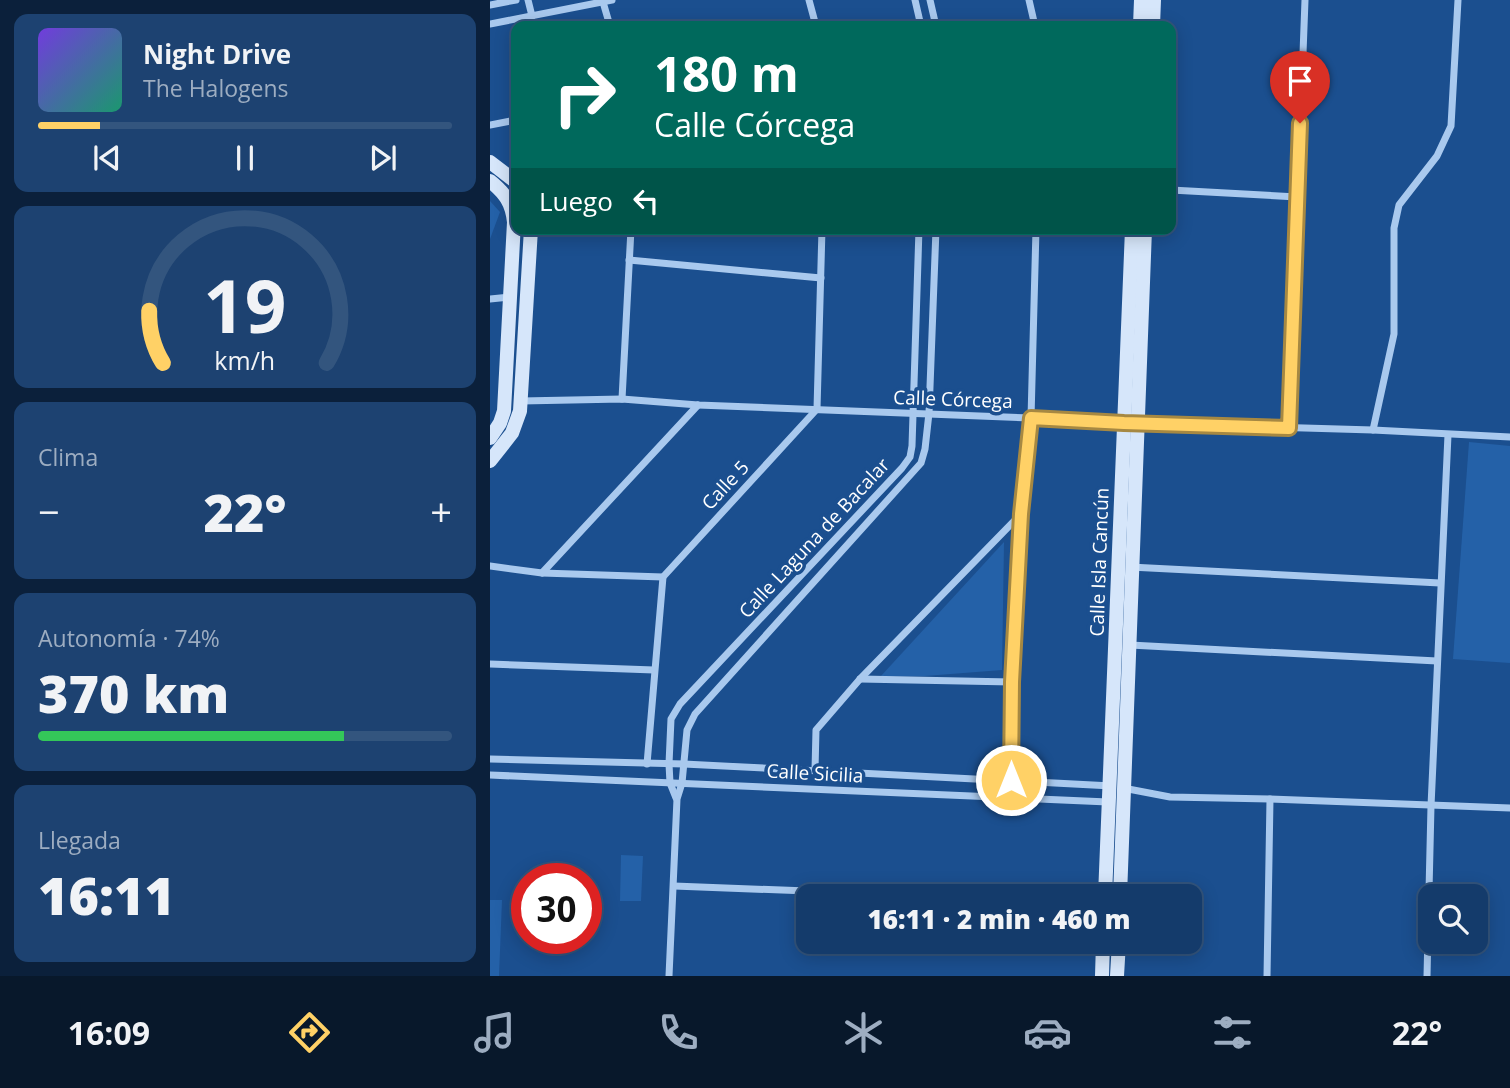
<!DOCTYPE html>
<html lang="es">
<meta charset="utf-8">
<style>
body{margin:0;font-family:"Open Sans",sans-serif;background:#1d4271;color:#f1f3f6;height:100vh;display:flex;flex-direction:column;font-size:26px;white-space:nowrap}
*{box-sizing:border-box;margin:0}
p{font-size:23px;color:#9dadc1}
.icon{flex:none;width:38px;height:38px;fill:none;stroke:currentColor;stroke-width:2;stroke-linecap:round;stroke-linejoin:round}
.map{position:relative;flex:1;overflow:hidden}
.details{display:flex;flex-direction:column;gap:14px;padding:14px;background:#0b203b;width:490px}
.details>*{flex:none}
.top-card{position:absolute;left:21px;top:21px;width:665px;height:214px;border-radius:14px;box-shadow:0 4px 18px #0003,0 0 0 2px #33557e;background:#00695c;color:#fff;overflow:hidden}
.tools{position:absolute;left:928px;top:884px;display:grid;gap:14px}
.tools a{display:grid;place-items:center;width:70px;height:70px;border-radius:14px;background:#143b6b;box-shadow:0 4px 18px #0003,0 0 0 2px #33557e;font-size:35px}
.speed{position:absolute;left:21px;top:863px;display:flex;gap:14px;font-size:35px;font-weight:700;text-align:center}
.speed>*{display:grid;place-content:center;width:91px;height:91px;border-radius:50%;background:#143b6b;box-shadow:0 4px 18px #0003,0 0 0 2px #33557e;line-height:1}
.speed .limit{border:10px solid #d22;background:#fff;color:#111}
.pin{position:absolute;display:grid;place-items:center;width:60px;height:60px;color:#fff;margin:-72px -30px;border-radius:50% 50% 50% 0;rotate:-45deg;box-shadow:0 0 7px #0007}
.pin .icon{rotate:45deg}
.me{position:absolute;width:77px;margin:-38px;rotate:0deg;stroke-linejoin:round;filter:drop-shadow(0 0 5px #0008)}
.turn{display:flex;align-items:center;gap:24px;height:147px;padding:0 28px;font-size:32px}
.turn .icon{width:91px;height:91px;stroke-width:2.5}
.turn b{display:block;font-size:49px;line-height:60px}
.then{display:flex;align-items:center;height:66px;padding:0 28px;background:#0003;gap:14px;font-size:26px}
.big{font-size:52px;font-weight:800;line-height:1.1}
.details .tile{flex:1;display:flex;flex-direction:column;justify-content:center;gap:10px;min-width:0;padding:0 24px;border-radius:14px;background:#1d4271}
.details .dial{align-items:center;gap:0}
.dial svg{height:182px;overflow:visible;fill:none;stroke:#33557e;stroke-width:7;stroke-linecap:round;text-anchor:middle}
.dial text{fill:#f1f3f6;stroke:none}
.song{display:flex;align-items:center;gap:21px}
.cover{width:84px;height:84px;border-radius:10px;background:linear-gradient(135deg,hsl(260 70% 55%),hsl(160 70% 35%))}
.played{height:7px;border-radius:4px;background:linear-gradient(90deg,#ffd166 15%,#33557e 15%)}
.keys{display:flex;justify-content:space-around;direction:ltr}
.heat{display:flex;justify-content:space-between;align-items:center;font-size:38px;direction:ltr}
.charge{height:10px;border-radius:5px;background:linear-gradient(90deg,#34c759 74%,#33557e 0)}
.trip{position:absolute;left:306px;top:884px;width:406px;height:70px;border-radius:14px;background:#143b6b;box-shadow:0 4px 18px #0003,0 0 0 2px #33557e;font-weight:800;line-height:70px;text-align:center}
.tab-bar{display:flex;height:112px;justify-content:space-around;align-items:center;background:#08182b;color:#9dadc1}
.tab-bar .icon{width:49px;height:49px}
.tab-bar .current{color:#ffd166}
.tab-bar b{font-size:32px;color:#f1f3f6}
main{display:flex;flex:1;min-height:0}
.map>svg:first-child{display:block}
</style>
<main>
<section class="details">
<div class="tile">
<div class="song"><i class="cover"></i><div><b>Night Drive</b><p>The Halogens</p></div></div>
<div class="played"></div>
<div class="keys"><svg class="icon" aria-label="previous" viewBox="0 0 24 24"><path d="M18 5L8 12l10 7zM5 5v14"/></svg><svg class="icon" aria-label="pause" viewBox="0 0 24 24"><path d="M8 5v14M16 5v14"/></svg><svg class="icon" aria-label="next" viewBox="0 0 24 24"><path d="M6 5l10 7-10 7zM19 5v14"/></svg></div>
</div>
<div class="tile dial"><svg viewBox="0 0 100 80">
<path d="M14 69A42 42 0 1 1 86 69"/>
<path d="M14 69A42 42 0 0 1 8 46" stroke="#ffd166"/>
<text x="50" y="56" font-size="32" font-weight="700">19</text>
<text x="50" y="72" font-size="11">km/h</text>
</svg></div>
<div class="tile"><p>Clima</p>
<div class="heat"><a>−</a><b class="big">22°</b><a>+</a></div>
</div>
<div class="tile"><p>Autonomía · 74%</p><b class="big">370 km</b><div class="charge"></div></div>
<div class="tile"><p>Llegada</p><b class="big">16:11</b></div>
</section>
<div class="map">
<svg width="1020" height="976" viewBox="0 0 1020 976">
<rect width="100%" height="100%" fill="#1b4f8f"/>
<g fill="#2461a8">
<path d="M0,201L10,212L0,239Z"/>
<path d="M979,442L1020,446V663L963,659Z"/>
<path d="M514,542L512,670L435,676H391Z"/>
<path d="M131,855L153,856L151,901H130Z"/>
<path d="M0,900H12L9,976H0Z"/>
</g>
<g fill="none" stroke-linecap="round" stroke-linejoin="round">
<g stroke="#a9c9ee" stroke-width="7">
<path d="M38,0L42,16"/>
<path d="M319,0L326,26"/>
<path d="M425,0L431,26"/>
<path d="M440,0L446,26"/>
<path d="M539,0L545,26"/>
<path d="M113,2L120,26"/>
<path d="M0,5L26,0"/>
<path d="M0,24L122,0"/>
<path d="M0,125L26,120"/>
<path d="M681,190L807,197"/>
<path d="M139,260L331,278"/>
<path d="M0,299L20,297"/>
<path d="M132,399L141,229"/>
<path d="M31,401L132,399L208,405L541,418L635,423"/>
<path d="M647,423L883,430L1020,437"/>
<path d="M799,428L815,0"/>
<path d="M883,430L904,334V228L909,205L947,156L961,126L968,0"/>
<path d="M0,566L52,573L173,577"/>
<path d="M640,567L950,583"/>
<path d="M52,573L208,405"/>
<path d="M640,645L947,661"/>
<path d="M0,664L164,670"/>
<path d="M370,679L522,682"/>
<path d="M0,759L194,764L622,786"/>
<path d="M157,764L173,577L327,409L332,229"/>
<path d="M325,770L326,730L370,679L531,514"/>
<path d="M0,775L618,802"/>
<path d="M521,780L522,682L531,514L541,418L546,229"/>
<path d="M633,788L680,797L780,799L1020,808"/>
<path d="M186,798L180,783L179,764L181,719L190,704L412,468L420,457L422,446L429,229"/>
<path d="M184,886L449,896"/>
<path d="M179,976L187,799L192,783L197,730L205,714L431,463L435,449L439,413L446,229"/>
<path d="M777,976L780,799"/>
<path d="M937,976L941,806L958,435"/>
</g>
<g stroke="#d6e6fa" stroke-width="14">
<path d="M650,26L651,0"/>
<path d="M663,26L664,0"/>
<path d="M0,162L26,182"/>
<path d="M0,181C15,193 22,203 24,222L14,411L10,423L0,438"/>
<path d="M0,461L22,433L30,411L41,229"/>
<path d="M615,896L642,229"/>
<path d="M630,896L655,229"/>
<path d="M612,976L613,942"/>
<path d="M627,976L629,942"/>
</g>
</g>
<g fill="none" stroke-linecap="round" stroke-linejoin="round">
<defs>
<path id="route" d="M521,780L522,682L531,514L541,418L634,423L799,428L810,123"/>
</defs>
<use href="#route" stroke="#a68842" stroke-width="18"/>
<use href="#route" stroke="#ffd166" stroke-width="12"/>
</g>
<g text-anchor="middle" stroke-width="7" stroke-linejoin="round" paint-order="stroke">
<g font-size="19" fill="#fff" stroke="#1b4f8f">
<text transform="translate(463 399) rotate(2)" y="7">Calle Córcega</text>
<text transform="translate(235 485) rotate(-47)" y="7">Calle 5</text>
<text transform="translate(324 538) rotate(-47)" y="7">Calle Laguna de Bacalar</text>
<text transform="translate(609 562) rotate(-88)" y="7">Calle Isla Cancún</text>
<text transform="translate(325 773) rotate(3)" y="7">Calle Sicilia</text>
</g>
</g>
</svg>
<div class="tools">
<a><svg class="icon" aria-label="search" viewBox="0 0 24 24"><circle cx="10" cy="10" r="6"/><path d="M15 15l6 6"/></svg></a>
</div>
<div class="speed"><div class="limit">30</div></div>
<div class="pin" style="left:810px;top:123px;background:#d93025"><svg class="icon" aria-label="arrive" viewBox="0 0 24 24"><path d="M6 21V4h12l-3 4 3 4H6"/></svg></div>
<svg class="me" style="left:521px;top:780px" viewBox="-20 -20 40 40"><circle r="17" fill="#ffd166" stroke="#fff" stroke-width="3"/><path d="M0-11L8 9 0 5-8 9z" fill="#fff"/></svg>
<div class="trip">16:11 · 2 min · 460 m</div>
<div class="top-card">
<div class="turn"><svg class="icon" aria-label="right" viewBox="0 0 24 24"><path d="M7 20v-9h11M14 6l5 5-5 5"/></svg><div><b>180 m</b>Calle Córcega</div></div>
<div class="then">Luego<svg class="icon" aria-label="left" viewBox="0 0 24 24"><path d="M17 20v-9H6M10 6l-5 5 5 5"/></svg></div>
</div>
</div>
</main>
<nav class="tab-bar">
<b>16:09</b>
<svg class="icon current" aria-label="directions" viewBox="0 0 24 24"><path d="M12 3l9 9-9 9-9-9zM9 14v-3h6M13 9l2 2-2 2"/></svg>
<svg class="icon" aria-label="music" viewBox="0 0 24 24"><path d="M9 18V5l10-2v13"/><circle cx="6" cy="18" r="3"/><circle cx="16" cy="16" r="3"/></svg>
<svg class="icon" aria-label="phone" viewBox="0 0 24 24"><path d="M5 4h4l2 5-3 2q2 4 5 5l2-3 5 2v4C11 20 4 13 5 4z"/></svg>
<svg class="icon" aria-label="climate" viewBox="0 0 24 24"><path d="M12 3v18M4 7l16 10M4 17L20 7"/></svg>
<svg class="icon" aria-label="car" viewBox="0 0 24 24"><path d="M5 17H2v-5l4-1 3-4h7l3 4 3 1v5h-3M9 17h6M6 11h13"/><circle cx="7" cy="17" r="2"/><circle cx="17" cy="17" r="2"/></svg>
<svg class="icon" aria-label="filters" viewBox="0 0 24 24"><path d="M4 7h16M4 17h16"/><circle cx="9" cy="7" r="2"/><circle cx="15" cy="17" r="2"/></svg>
<b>22°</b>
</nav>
